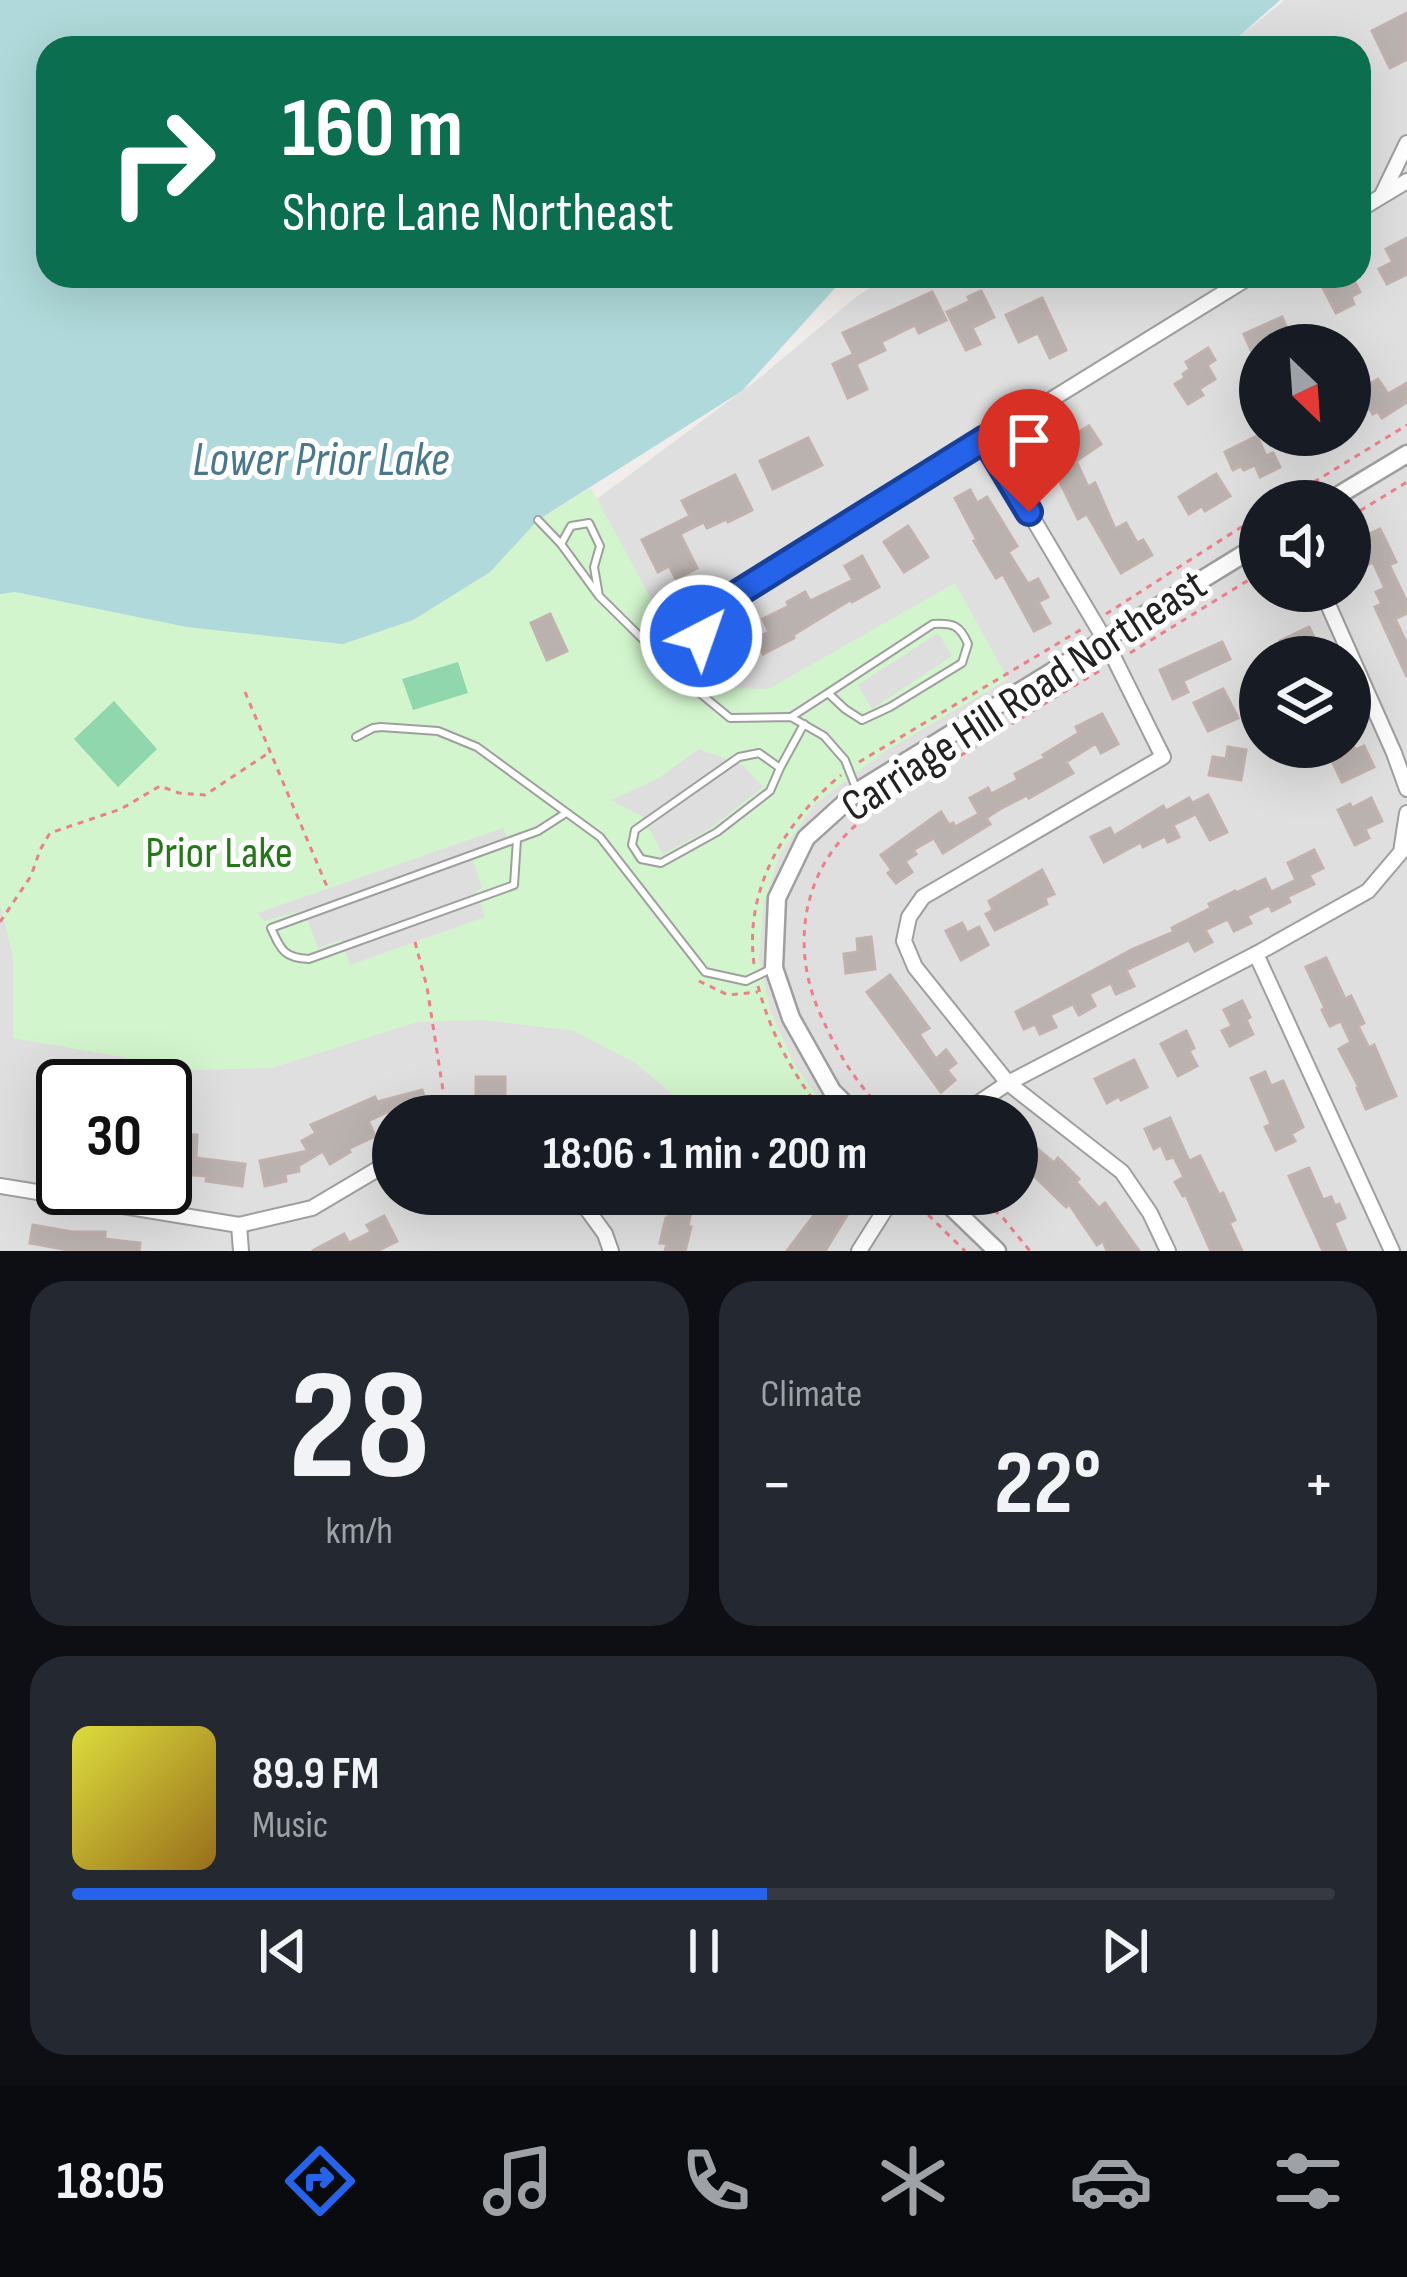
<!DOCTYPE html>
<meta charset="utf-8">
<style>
body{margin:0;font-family:"Sofia Sans Condensed",sans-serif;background:#242831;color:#f1f3f6;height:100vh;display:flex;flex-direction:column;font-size:45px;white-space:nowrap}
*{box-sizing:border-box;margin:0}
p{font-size:39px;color:#9ea1a6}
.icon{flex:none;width:66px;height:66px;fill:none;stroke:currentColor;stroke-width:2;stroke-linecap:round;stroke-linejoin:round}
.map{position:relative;height:1251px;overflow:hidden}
.details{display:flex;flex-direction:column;gap:30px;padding:30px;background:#0d0f14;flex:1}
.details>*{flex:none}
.banner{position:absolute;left:36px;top:36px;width:1335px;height:252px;border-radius:36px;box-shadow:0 12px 48px #0002;background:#0b6e4f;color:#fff;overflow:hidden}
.needle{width:78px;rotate:155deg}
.fabs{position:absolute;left:1239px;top:324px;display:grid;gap:24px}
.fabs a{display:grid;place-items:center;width:132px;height:132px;border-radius:50%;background:#171b24;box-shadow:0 12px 48px #0002;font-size:60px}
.speed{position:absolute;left:36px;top:1059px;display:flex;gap:24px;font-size:60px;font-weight:700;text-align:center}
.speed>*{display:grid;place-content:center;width:156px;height:156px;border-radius:50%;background:#171b24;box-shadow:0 12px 48px #0002;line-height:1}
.speed .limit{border:6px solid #111;border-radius:18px;background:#fff;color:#111}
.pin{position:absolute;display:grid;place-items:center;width:102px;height:102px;color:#fff;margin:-123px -51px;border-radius:50% 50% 50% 0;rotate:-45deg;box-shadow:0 0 12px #0007}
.pin .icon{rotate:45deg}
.me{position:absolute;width:132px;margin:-66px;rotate:41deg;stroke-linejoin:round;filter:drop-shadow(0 0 9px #0008)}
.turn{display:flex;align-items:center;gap:42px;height:252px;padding:0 48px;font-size:54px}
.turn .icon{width:156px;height:156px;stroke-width:2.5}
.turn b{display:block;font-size:84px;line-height:102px}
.big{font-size:90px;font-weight:700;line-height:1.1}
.details .tile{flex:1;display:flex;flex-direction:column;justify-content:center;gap:18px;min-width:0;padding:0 42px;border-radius:36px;background:#242831}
.details .dial{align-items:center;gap:0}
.dial b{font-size:156px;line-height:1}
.song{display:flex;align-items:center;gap:36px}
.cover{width:144px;height:144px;border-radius:18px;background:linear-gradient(135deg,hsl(60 70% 55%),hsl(40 70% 35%))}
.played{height:12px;border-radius:6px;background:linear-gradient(90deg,#2563eb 55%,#363941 55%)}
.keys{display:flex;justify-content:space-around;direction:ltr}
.heat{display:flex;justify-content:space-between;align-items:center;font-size:66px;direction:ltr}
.details .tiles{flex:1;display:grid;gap:30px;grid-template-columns:1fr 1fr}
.tile:last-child{grid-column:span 2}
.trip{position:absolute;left:372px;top:1095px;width:666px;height:120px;border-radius:60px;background:#171b24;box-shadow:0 12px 48px #0002;font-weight:700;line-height:120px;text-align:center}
.tab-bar{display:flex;height:192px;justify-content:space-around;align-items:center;background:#090b0e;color:#9ea1a6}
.tab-bar .icon{width:84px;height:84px}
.tab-bar .current{color:#2563eb}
.tab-bar b{font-size:54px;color:#f1f3f6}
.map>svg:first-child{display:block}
</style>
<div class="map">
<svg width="1407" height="1251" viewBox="0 0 1407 1251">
<rect width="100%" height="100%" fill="#f1edea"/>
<path fill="#e0dfdf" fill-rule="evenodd" d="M1285,0H1407V1251H0V591L262,635L597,499L757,380L856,297L888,276H1359V48H1225ZM1260,345H1350V435H1260ZM1260,501H1350V591H1260ZM1260,657H1350V747H1260ZM63,1086H165V1188H63ZM393,1116H1017V1194H393Z"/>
<path fill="#d2f5cd" d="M591,488L680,652L708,673L736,688L768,689L955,583L1008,679L886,751L816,803L780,854L764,902L759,960L770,1010L795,1065L827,1110L823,1116H698L635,1063L574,1031L482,1020L417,1022L272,1068L197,1070L13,1038V956L0,905V594L15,592L187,627L343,644L413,620L490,572L538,520Z"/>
<g fill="#90d7ad">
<path d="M458,662L468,693L413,710L402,679Z"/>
<path d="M114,701L157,749L118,787L74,739Z"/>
</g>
<g fill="#dedede">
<path d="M938,633L952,656L872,709L858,685Z"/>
<path d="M699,749L742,765L763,787L708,830L663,854L642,816L611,800L659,778Z"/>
<path d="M503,828L507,839L470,852L482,888L476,891L485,917L350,965L341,940L318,948L304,910L264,921L258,913Z"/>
</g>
<path fill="#afd9da" d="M0,0H1280L1226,48H48V276H846L742,391L538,520L490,572L413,620L343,644L187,627L15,592L0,594Z"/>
<g fill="#bab2af" stroke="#c2b2ad" stroke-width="3">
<path d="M1407,13V59L1390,68L1372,31Z"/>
<path d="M1407,238V274L1387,284L1379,269L1393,262L1386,249Z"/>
<path d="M1338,276H1352L1360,292L1351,297L1354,304L1336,313L1321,284Z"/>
<path d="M981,291L994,317L972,328L980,344L966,350L947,312L970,301L968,297Z"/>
<path d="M932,292L946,320L919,333L915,325L881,342L885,350L858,363L843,333Z"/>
<path d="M1042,298L1066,350L1050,358L1038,333L1019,342L1006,315Z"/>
<path d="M1282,317L1293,342L1286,345H1260V371L1244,334Z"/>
<path d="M1208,348L1215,360L1207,365L1215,379L1199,389L1203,395L1188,404L1175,384L1185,378L1183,374L1190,369L1186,362Z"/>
<path d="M852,355L867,389L848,398L833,364Z"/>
<path d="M1378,379L1388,394L1407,383V402L1382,418L1377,411L1373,414L1369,408L1358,415L1350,403V397Z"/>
<path d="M1089,426L1101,444L1076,461L1088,487L1095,483L1115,529L1126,523L1137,543L1143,540L1152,555L1121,573L1087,514L1078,519L1045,451Z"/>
<path d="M1257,436L1266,456L1273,453L1280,467L1260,477L1255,465L1244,470L1241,466L1233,470L1225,452Z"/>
<path d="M808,438L822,465L773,489L760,461Z"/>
<path d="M1216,474L1230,496L1205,511L1202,506L1189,514L1179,497Z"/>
<path d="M735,475L752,510L728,522L727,519L707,528L704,522L680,534L697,568L676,579L669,566L658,572L642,540L690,516L682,501Z"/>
<path d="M970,490L977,503L987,497L1017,546L1008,552L1028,584L1038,579L1048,597L1038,602L1050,623L1034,631L1003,574L996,578L974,541L977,540L955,498Z"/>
<path d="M908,526L928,557L904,572L884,542Z"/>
<path d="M1380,529L1396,562L1389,565L1407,602V613L1395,619L1407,644V677L1375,607L1382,604L1376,592L1385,588L1373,562L1367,565L1364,557L1354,561L1350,553V543Z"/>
<path d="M862,556L879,587L852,602L850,600L793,635L794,638L763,654L755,639L769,632L763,619L789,606L787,602L805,592L810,601L853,580L845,566Z"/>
<path d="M550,614L567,651L547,660L531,623Z"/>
<path d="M1309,627L1319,648L1308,654L1309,657H1288L1280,641Z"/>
<path d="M1222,642L1230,659L1183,681L1188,692L1173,699L1160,670Z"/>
<path d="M1223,689L1238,718L1208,731L1194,703Z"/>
<path d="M1102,714L1118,744L1101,753L1096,743L1066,762L1073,773L1029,798L1027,795L1000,809L986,818L990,824L943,853L934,838L913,850L916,854L905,861L912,872L896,883L888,873L892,870L881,855L941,812L949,825L953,823L955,827L979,814L970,798L988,788L991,794L1018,780L1015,774L1045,758L1043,755L1079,733L1076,727Z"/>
<path d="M1364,746L1374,767L1342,782L1327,750L1334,747H1354L1355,750Z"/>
<path d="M1228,747L1246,750L1241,780L1209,775L1213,757L1226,759Z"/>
<path d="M1208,795L1227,832L1210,840L1196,814L1173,825L1179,837L1168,842L1165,836L1143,847L1141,842L1104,862L1091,837L1110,828L1114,836L1163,806L1166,811L1189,798L1192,803Z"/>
<path d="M1371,798L1382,821L1365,829L1369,838L1355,845L1338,810L1350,804L1352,808Z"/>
<path d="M1314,850L1323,868L1309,875L1314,884L1287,897L1290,902L1272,911L1269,905L1247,916L1251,923L1234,931L1228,919L1205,930L1212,942L1195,951L1189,940L1126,970L1134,986L1116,994L1111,983L1089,994L1095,1006L1079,1015L1073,1004L1050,1015L1056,1027L1040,1034L1035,1024L1024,1029L1016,1012L1133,949L1174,932L1172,928L1211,908L1209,904L1235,891L1236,893L1265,879L1271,892L1296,880L1288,863Z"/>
<path d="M1042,870L1054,894L1045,898L1047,904L995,930L986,914L993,910L989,901Z"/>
<path d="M962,923L967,933L979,927L988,945L961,960L946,931Z"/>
<path d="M871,937L875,969L846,973L844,954L858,952L857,939Z"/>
<path d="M1326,958L1345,999L1351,996L1364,1023L1358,1026L1369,1048L1374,1045L1396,1096L1366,1109L1357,1088L1359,1087L1339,1049L1351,1042L1341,1021L1330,1026L1322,1010L1325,1008L1306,967Z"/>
<path d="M890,975L929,1028L919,1034L936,1059L946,1050L956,1063L947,1070L955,1080L941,1092L867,992Z"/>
<path d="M1242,1001L1250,1017L1246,1020L1253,1034L1230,1046L1222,1031L1232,1026L1224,1010Z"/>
<path d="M1186,1031L1194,1048L1189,1051L1197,1066L1178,1076L1161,1044Z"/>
<path d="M1134,1060L1147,1087L1121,1100L1119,1096L1107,1103L1095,1079Z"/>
<path d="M1265,1072L1271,1086L1283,1081L1303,1127L1291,1134L1295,1141L1276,1150L1265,1127L1271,1124L1251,1078Z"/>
<path d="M476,1077H505V1112H487V1097H476Z"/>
<path d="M422,1090L427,1107L412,1111L414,1116H395L394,1109L368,1121L375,1136L348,1149L350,1152L330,1164L323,1151L298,1166L299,1171L285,1174L286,1181L265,1186L260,1161L308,1151L302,1141L316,1133L311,1125L375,1097L377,1102Z"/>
<path d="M1170,1118L1189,1161L1200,1156L1219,1195L1223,1193L1235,1220L1229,1223L1242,1251H1211L1186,1195L1183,1196L1175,1182L1184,1177L1174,1157L1167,1159L1161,1145L1154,1149L1145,1129Z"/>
<path d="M179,1134L197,1135L196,1158L245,1164L242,1186L206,1181L207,1176L178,1174L177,1181L165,1180V1153H178Z"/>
<path d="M1022,1136L1054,1163L1058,1158L1079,1179L1076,1182L1099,1208L1105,1203L1139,1251H1107L1103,1241L1097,1245L1069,1204L1066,1207L1030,1172L1029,1174L1017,1164V1142Z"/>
<path d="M1309,1168L1323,1200L1331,1197L1335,1206L1339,1204L1345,1218L1334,1223L1346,1251H1323L1296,1192L1289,1176Z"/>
<path d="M819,1194H843L837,1203L849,1212L825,1251H787L818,1210L811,1205Z"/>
<path d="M681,1210L691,1212L688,1226L691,1227L685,1251H665L667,1244L660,1243L666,1218Z"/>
<path d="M384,1216L397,1241L377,1251H312L344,1234L349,1243L371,1232L367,1225Z"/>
<path d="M33,1225L72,1232H105V1239L140,1243L139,1251H74L30,1243Z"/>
</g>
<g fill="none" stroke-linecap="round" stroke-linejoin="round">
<defs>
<g id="service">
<path d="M538,520L561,544"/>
<path d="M599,596L561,544L571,526L589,523L600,546L594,567L599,596L684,680L730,718L791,717L824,736L845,760L856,788"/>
<path d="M791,717L828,693L845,709L862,720L890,707L962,663L968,644C960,625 953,623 933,624L828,693"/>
<path d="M356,737L373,728L381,727L438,731L477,747L600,837L705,972L746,981L771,969"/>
<path d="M780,768L770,791L717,832L661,863L641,859L632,845L635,830L739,757L759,753L780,768L804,724"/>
<path d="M517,839L514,885L309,959C284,958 281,950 271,928L538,831L566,813"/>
</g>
<g id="minor">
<path d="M1382,195L1407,143"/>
<path d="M1359,210L1407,181"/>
<path d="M985,438L1105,640L1163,757L923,897L909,917L904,941L915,967L1008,1083L1122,1172L1150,1213L1168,1251"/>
<path d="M1322,591L1394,753L1407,789"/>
<path d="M701,636L716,607L1251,276"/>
<path d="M1256,954L1392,1251"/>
<path d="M959,1116L1008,1083L1256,954L1368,891L1401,852L1407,813"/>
<path d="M0,1186L239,1225L312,1208L393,1160"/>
<path d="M576,1194L605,1234L611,1251"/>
<path d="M239,1225L241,1251"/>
<path d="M859,1251L895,1194"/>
</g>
<g id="tertiary">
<path d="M1329,501L1407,454"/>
<path d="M857,1116L832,1091L791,1018L774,968L777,898L806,838L858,791L1260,544"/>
<path d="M938,1194L997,1251"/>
</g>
</defs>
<use href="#service" stroke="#9f9f9f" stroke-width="10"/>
<use href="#minor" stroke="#9f9f9f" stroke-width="18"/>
<use href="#tertiary" stroke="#9f9f9f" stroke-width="21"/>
<g stroke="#ed7f8b" stroke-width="3" stroke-dasharray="6 6" stroke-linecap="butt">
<path d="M1283,501L1407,425"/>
<path d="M1350,517L1407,482"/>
<path d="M1106,614L1260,515"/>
<path d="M1130,653L1260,573"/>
<path d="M245,692L328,889"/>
<path d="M859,762L1082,629"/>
<path d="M0,922L31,876L40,850L50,833L121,809L160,786L179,793L205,795L270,752"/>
<path d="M415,942L427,987L447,1116"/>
<path d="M754,964C744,888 785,822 841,775"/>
<path d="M699,981L728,995L758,992"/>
<path d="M758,986C771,1035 794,1077 826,1116"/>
<path d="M889,1116C856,1084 837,1053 819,1011C790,945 803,867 861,821C894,795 932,773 968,751C1012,724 1056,696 1101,670"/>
<path d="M976,1194L1003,1218L1030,1251"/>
<path d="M911,1198L965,1251"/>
</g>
<use href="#service" stroke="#fff" stroke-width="6"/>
<use href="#minor" stroke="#fff" stroke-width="14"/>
<use href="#tertiary" stroke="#fff" stroke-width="16"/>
</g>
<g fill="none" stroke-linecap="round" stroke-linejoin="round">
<defs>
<path id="route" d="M701,636L716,607L985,439L1029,512"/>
</defs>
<use href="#route" stroke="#184099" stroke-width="30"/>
<use href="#route" stroke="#2563eb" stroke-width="21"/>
</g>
<g text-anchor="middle" stroke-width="10" stroke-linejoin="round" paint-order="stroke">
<g font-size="45" fill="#222" stroke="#fff">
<text transform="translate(1023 694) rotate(-33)" y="16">Carriage Hill Road Northeast</text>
</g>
<g font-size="45" fill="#247818" stroke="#fff">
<text x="219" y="867">Prior Lake</text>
</g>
<g font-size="48" font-style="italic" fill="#49778b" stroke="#fff">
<text x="321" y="475">Lower Prior Lake</text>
</g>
</g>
</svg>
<div class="fabs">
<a><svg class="needle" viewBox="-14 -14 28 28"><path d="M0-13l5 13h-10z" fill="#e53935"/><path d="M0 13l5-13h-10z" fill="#9ea1a6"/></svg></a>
<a><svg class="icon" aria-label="sound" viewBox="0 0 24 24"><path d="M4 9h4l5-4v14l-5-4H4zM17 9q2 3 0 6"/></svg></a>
<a><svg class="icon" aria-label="layers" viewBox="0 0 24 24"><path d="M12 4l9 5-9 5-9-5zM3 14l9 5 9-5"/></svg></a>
</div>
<div class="speed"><div class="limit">30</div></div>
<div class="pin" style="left:1029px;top:512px;background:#d93025"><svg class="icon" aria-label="arrive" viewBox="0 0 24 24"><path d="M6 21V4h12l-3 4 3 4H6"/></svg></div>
<svg class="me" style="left:701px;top:636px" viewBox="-20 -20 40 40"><circle r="17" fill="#2563eb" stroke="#fff" stroke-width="3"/><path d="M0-11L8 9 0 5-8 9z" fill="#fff"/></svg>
<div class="trip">18:06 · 1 min · 200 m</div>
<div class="banner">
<div class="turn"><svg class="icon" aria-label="right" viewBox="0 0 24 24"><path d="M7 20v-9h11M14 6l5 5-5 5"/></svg><div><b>160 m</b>Shore Lane Northeast</div></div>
</div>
</div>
<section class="details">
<div class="tiles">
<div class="tile dial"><b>28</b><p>km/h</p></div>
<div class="tile"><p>Climate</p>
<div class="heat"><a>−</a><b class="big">22°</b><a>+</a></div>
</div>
<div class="tile">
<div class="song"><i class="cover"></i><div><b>89.9 FM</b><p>Music</p></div></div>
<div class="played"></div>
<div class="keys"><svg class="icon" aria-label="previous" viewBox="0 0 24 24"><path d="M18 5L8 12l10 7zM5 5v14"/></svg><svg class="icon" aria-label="pause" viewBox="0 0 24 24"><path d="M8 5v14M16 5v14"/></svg><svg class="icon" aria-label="next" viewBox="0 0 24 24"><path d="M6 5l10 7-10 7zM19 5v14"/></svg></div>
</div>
</div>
</section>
<nav class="tab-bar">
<b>18:05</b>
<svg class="icon current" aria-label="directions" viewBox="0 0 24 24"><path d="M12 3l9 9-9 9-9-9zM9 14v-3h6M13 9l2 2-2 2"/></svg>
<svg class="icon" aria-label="music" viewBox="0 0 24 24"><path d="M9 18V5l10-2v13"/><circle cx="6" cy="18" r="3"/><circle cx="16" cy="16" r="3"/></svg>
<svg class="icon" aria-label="phone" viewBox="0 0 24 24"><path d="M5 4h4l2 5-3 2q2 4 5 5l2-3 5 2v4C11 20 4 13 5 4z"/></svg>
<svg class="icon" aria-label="climate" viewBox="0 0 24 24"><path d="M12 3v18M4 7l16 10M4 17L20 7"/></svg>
<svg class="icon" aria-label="car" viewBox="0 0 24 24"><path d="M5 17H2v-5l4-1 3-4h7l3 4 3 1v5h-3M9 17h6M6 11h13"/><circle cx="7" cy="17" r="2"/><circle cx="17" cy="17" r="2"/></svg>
<svg class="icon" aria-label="filters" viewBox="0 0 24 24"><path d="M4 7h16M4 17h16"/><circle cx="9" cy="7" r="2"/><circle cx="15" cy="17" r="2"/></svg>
</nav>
